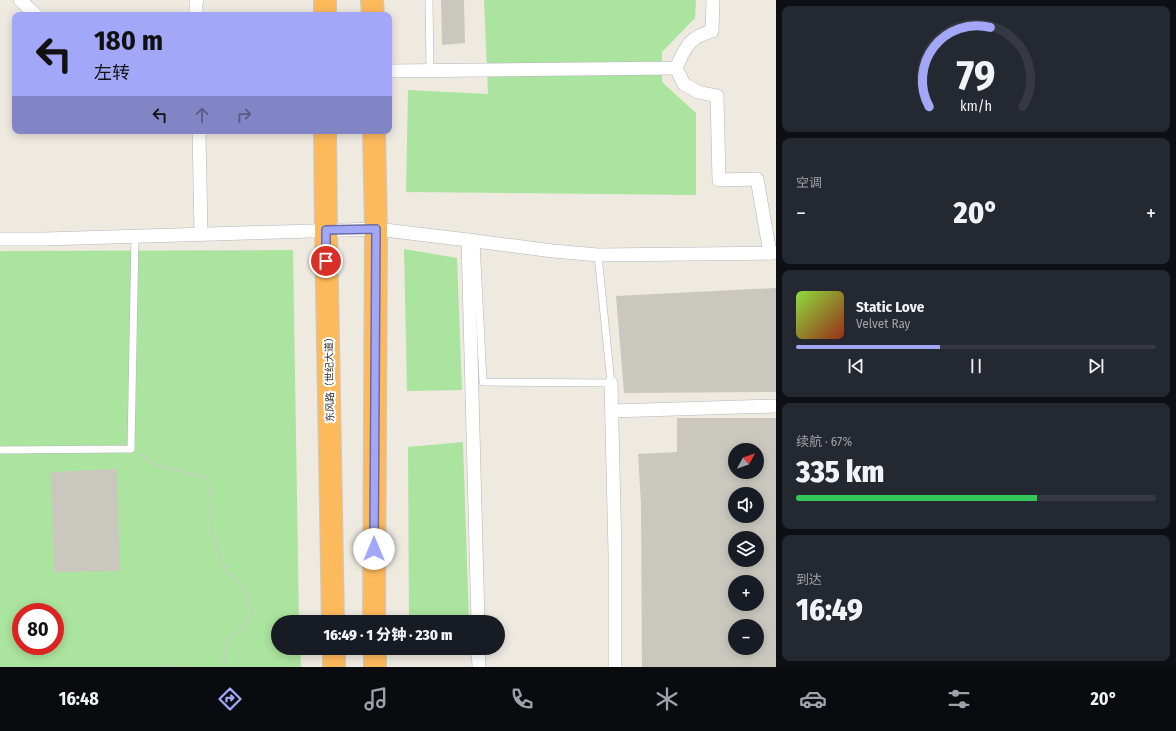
<!DOCTYPE html>
<html lang="zh">
<meta charset="utf-8">
<style>
body{margin:0;font-family:"Fira Sans Condensed","Noto Sans SC",sans-serif;background:#242831;color:#f1f3f6;height:100vh;display:flex;flex-direction:column;font-size:15px;white-space:nowrap}
*{box-sizing:border-box;margin:0}
p{font-size:13px;color:#9ea1a6}
.icon{flex:none;width:22px;height:22px;fill:none;stroke:currentColor;stroke-width:2;stroke-linecap:round;stroke-linejoin:round}
.map{position:relative;flex:1;overflow:hidden}
.drawer{display:flex;flex-direction:column;gap:6px;padding:6px;background:#0d0f14;width:400px}
.drawer>*{flex:none}
.guide{position:absolute;left:12px;top:12px;width:380px;height:122px;border-radius:8px;box-shadow:0 2px 10px #0003;background:#a3a7f7;color:#111;overflow:hidden}
.needle{width:26px;rotate:50deg}
.controls{position:absolute;left:728px;top:443px;display:grid;gap:8px}
.controls a{display:grid;place-items:center;width:36px;height:36px;border-radius:50%;background:#171b24;box-shadow:0 2px 10px #0003;font-size:20px}
.speed{position:absolute;left:12px;top:603px;display:flex;gap:8px;font-size:20px;font-weight:700;text-align:center}
.speed>*{display:grid;place-content:center;width:52px;height:52px;border-radius:50%;background:#171b24;box-shadow:0 2px 10px #0003;line-height:1}
.speed .limit{border:6px solid #d22;background:#fff;color:#111}
.pin{position:absolute;display:grid;place-items:center;width:34px;height:34px;color:#fff;margin:-17px;border:2px solid #fff;border-radius:50%;box-shadow:0 1px 4px #0007}
.me{position:absolute;width:44px;margin:-22px;rotate:0deg;stroke-linejoin:round;filter:drop-shadow(0 0 3px #0008)}
.turn{display:flex;align-items:center;gap:14px;height:84px;padding:0 16px;font-size:18px}
.turn .icon{width:52px;height:52px;stroke-width:2.5}
.turn b{display:block;font-size:28px;line-height:34px}
.lanes{display:flex;align-items:center;height:38px;padding:0 16px;background:#0003;justify-content:center;gap:20px;direction:ltr}
.lanes .off{opacity:.35}
.big{font-size:30px;font-weight:800;line-height:1.1}
.drawer .tile{flex:1;display:flex;flex-direction:column;justify-content:center;gap:6px;min-width:0;padding:0 14px;border-radius:8px;background:#242831}
.drawer .dial{align-items:center;gap:0}
.dial svg{height:104px;overflow:visible;fill:none;stroke:#363941;stroke-width:7;stroke-linecap:round;text-anchor:middle}
.dial text{fill:#f1f3f6;stroke:none}
.song{display:flex;align-items:center;gap:12px}
.cover{width:48px;height:48px;border-radius:6px;background:linear-gradient(135deg,hsl(90 70% 55%),hsl(10 70% 35%))}
.played{height:4px;border-radius:2px;background:linear-gradient(90deg,#a3a7f7 40%,#363941 40%)}
.keys{display:flex;justify-content:space-around;direction:ltr}
.heat{display:flex;justify-content:space-between;align-items:center;font-size:22px;direction:ltr}
.charge{height:6px;border-radius:3px;background:linear-gradient(90deg,#34c759 67%,#363941 0)}
.trip{position:absolute;left:271px;top:615px;width:234px;height:40px;border-radius:20px;background:#171b24;box-shadow:0 2px 10px #0003;font-weight:800;line-height:40px;text-align:center}
.dock{display:flex;height:64px;justify-content:space-around;align-items:center;background:#090b0e;color:#9ea1a6}
.dock .icon{width:28px;height:28px}
.dock .selected{color:#a3a7f7}
.dock b{font-size:18px;color:#f1f3f6}
main{display:flex;flex:1;min-height:0}
.map>svg:first-child{display:block}
</style>
<main>
<div class="map">
<svg width="776" height="667" viewBox="0 0 776 667">
<rect width="100%" height="100%" fill="#eeeae0"/>
<g fill="#abe49e" fill-rule="evenodd">
<path d="M484,0H696L695,18L662,52V82L696,113V195L406,192L408,90L488,94Z"/>
<path d="M404,249L457,258L462,390L407,391Z"/>
<path d="M293,250L299,622H278V648H300L301,667H0V251ZM21,612H55V646H21Z"/>
<path d="M463,442L469,622H409L408,447Z"/>
</g>
<g fill="#cac8be" fill-rule="evenodd">
<path d="M441,0H464L465,43L442,45Z"/>
<path d="M776,288V392L624,393L616,296Z"/>
<path d="M677,418H776V667H642L641,504L638,454L677,452ZM735,450H757V472H735ZM735,494H757V516H735ZM735,538H757V560H735ZM735,582H757V604H735ZM735,626H757V648H735Z"/>
<path d="M117,469L120,571L54,572L51,472Z"/>
</g>
<g fill="none" stroke-linecap="round" stroke-linejoin="round">
<defs>
<g id="lane">
<path d="M429,0L430,71"/>
<path d="M476,241L483,382L611,383L598,255"/>
<path d="M0,450L131,449L135,236"/>
</g>
<g id="street">
<path d="M20,0L36,15"/>
<path d="M196,15V2L197,0"/>
<path d="M676,68L684,84L698,92L717,96L719,180L757,179L770,253"/>
<path d="M389,71L676,68C686,47 688,38 712,31L713,0"/>
<path d="M199,131L201,234"/>
<path d="M0,239H45L376,229L468,240L553,251L598,255L776,253"/>
<path d="M468,240L478,622"/>
<path d="M611,383L615,553V667"/>
<path d="M612,411L776,406"/>
<path d="M478,648L479,667"/>
</g>
<g id="highway">
<path d="M325,0V15"/>
<path d="M372,0L373,15"/>
<path d="M325,131L326,230L333,622"/>
<path d="M374,131L376,229L374,622"/>
<path d="M334,648V667"/>
<path d="M375,648V667"/>
</g>
</defs>
<use href="#lane" stroke="#b3b4c0" stroke-width="8"/>
<use href="#street" stroke="#b3b4c0" stroke-width="14"/>
<use href="#highway" stroke="#c8c8c8" stroke-width="24"/>
<g stroke="#c8c8c8" stroke-width="2" stroke-dasharray="3 2" stroke-linecap="butt">
<path d="M139,454L154,464L210,479L211,530L223,564L245,593L252,613L242,629L227,641L224,660L225,667"/>
<path d="M156,667H183"/>
</g>
<use href="#lane" stroke="#fff" stroke-width="7"/>
<use href="#street" stroke="#fff" stroke-width="13"/>
<use href="#highway" stroke="#fdba5c" stroke-width="22"/>
</g>
<g fill="none" stroke-linecap="round" stroke-linejoin="round">
<defs>
<path id="route" d="M326,261V230L376,229L374,549"/>
</defs>
<use href="#route" stroke="#6a6da1" stroke-width="10"/>
<use href="#route" stroke="#a3a7f7" stroke-width="7"/>
</g>
<g text-anchor="middle" stroke-width="4" stroke-linejoin="round" paint-order="stroke">
<g font-size="10" fill="#2d2d2d" stroke="#fff">
<text transform="translate(329 377) rotate(-91)" y="4">东风路（世纪大道）</text>
</g>
</g>
</svg>
<div class="controls">
<a><svg class="needle" viewBox="-14 -14 28 28"><path d="M0-13l5 13h-10z" fill="#e53935"/><path d="M0 13l5-13h-10z" fill="#9ea1a6"/></svg></a>
<a><svg class="icon" aria-label="sound" viewBox="0 0 24 24"><path d="M4 9h4l5-4v14l-5-4H4zM17 9q2 3 0 6"/></svg></a>
<a><svg class="icon" aria-label="layers" viewBox="0 0 24 24"><path d="M12 4l9 5-9 5-9-5zM3 14l9 5 9-5"/></svg></a>
<a>+</a>
<a>−</a>
</div>
<div class="speed"><div class="limit">80</div></div>
<div class="pin" style="left:326px;top:261px;background:#d93025"><svg class="icon" aria-label="arrive" viewBox="0 0 24 24"><path d="M6 21V4h12l-3 4 3 4H6"/></svg></div>
<svg class="me" style="left:374px;top:549px" viewBox="-20 -20 40 40"><circle r="19" fill="#fff"/><path d="M0-13L10 11 0 6-10 11z" fill="#a3a7f7"/></svg>
<div class="trip">16:49 · 1 分钟 · 230 m</div>
<div class="guide">
<div class="turn"><svg class="icon" aria-label="left" viewBox="0 0 24 24"><path d="M17 20v-9H6M10 6l-5 5 5 5"/></svg><div><b>180 m</b>左转</div></div>
<div class="lanes"><svg class="icon" aria-label="left" viewBox="0 0 24 24"><path d="M17 20v-9H6M10 6l-5 5 5 5"/></svg><svg class="icon off" aria-label="ahead" viewBox="0 0 24 24"><path d="M12 20V5M6 11l6-6 6 6"/></svg><svg class="icon off" aria-label="right" viewBox="0 0 24 24"><path d="M7 20v-9h11M14 6l5 5-5 5"/></svg></div>
</div>
</div>
<section class="drawer">
<div class="tile dial"><svg viewBox="0 0 100 80">
<path d="M14 69A42 42 0 1 1 86 69"/>
<path d="M14 69A42 42 0 0 1 61 8" stroke="#a3a7f7"/>
<text x="50" y="56" font-size="32" font-weight="700">79</text>
<text x="50" y="72" font-size="11">km/h</text>
</svg></div>
<div class="tile"><p>空调</p>
<div class="heat"><a>−</a><b class="big">20°</b><a>+</a></div>
</div>
<div class="tile">
<div class="song"><i class="cover"></i><div><b>Static Love</b><p>Velvet Ray</p></div></div>
<div class="played"></div>
<div class="keys"><svg class="icon" aria-label="previous" viewBox="0 0 24 24"><path d="M18 5L8 12l10 7zM5 5v14"/></svg><svg class="icon" aria-label="pause" viewBox="0 0 24 24"><path d="M8 5v14M16 5v14"/></svg><svg class="icon" aria-label="next" viewBox="0 0 24 24"><path d="M6 5l10 7-10 7zM19 5v14"/></svg></div>
</div>
<div class="tile"><p>续航 · 67%</p><b class="big">335 km</b><div class="charge"></div></div>
<div class="tile"><p>到达</p><b class="big">16:49</b></div>
</section>
</main>
<nav class="dock">
<b>16:48</b>
<svg class="icon selected" aria-label="directions" viewBox="0 0 24 24"><path d="M12 3l9 9-9 9-9-9zM9 14v-3h6M13 9l2 2-2 2"/></svg>
<svg class="icon" aria-label="music" viewBox="0 0 24 24"><path d="M9 18V5l10-2v13"/><circle cx="6" cy="18" r="3"/><circle cx="16" cy="16" r="3"/></svg>
<svg class="icon" aria-label="phone" viewBox="0 0 24 24"><path d="M5 4h4l2 5-3 2q2 4 5 5l2-3 5 2v4C11 20 4 13 5 4z"/></svg>
<svg class="icon" aria-label="climate" viewBox="0 0 24 24"><path d="M12 3v18M4 7l16 10M4 17L20 7"/></svg>
<svg class="icon" aria-label="car" viewBox="0 0 24 24"><path d="M5 17H2v-5l4-1 3-4h7l3 4 3 1v5h-3M9 17h6M6 11h13"/><circle cx="7" cy="17" r="2"/><circle cx="17" cy="17" r="2"/></svg>
<svg class="icon" aria-label="filters" viewBox="0 0 24 24"><path d="M4 7h16M4 17h16"/><circle cx="9" cy="7" r="2"/><circle cx="15" cy="17" r="2"/></svg>
<b>20°</b>
</nav>
